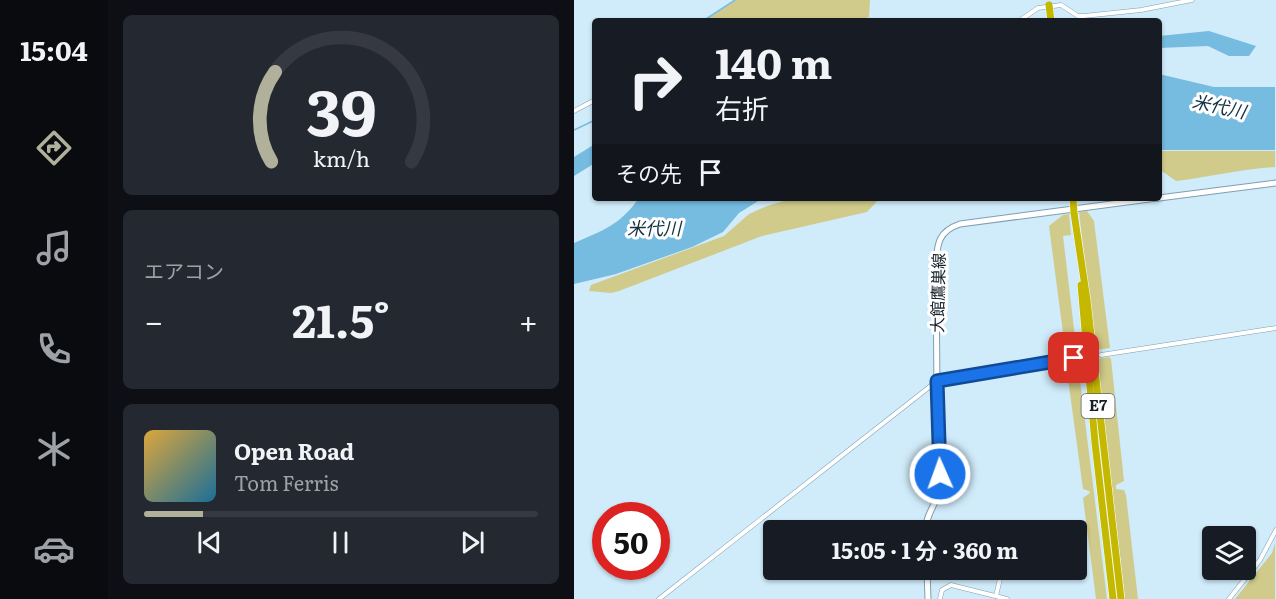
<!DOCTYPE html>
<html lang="ja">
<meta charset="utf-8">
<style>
body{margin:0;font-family:Literata,"Noto Sans JP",serif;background:#242831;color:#f1f3f6;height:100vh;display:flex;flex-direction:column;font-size:22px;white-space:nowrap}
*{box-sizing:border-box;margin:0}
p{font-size:20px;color:#9ea1a6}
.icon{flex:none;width:33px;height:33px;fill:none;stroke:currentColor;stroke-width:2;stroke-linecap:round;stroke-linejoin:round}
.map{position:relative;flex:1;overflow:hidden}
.drawer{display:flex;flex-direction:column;gap:15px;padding:15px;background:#0d0f14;width:466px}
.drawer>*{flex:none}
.hud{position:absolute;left:18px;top:18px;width:570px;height:183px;border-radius:6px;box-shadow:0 2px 4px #0004;background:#171b24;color:#f1f3f6;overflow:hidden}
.buttons{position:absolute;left:628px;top:526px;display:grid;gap:12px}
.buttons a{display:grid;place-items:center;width:54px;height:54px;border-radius:6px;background:#171b24;box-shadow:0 2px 4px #0004;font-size:30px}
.speed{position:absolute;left:18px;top:502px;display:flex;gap:12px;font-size:30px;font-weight:700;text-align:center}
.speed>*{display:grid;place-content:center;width:78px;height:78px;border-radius:50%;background:#171b24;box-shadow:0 2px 4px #0004;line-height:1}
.speed .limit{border:9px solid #d22;background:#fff;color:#111}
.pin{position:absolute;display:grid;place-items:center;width:51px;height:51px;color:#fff;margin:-26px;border-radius:12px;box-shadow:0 3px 9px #0006}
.me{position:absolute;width:66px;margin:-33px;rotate:358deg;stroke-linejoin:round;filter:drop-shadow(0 0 4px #0008)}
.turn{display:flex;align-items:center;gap:21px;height:126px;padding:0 24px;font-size:27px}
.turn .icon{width:78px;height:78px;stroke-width:2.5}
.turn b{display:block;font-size:42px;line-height:51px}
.then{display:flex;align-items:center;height:57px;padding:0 24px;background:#0003;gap:12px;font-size:22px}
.big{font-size:45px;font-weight:700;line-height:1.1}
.drawer .tile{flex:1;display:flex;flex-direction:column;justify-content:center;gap:9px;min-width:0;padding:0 21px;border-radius:9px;background:#242831}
.drawer .dial{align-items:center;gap:0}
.dial svg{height:156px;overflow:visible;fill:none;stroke:#363941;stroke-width:7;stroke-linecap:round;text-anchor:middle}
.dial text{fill:#f1f3f6;stroke:none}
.song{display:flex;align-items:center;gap:18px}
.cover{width:72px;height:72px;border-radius:9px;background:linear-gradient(135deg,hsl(40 70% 55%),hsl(200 70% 35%))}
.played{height:6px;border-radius:3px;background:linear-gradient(90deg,#b1b09b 15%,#363941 15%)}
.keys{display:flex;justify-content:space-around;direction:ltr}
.heat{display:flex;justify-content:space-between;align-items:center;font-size:33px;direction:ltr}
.trip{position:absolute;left:189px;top:520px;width:324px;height:60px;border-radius:6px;background:#171b24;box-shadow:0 2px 4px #0004;font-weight:700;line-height:60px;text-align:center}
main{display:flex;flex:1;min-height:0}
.menu{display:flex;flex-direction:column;width:108px;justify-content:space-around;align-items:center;background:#090b0e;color:#9ea1a6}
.menu .icon{width:42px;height:42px}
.menu .selected{color:#b1b09b}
.menu b{font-size:27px;color:#f1f3f6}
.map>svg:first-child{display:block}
</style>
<main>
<nav class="menu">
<b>15:04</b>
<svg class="icon selected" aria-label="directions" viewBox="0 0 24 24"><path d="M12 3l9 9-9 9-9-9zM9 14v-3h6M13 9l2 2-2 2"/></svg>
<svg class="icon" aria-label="music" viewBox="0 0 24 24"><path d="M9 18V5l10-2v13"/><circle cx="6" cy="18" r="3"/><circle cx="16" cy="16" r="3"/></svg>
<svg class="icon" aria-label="phone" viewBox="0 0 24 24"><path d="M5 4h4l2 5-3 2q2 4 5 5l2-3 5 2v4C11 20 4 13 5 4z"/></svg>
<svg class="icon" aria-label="climate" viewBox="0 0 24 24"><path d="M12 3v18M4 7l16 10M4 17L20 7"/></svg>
<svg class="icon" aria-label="car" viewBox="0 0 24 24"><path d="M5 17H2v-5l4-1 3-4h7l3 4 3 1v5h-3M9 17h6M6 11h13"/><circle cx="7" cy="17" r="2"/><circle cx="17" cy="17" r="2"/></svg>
</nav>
<section class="drawer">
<div class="tile dial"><svg viewBox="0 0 100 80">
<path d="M14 69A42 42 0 1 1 86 69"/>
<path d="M14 69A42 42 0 0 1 16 23" stroke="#b1b09b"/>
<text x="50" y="56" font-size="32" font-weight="700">39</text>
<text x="50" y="72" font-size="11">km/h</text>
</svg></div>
<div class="tile"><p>エアコン</p>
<div class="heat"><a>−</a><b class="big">21.5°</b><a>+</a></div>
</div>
<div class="tile">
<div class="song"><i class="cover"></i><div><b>Open Road</b><p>Tom Ferris</p></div></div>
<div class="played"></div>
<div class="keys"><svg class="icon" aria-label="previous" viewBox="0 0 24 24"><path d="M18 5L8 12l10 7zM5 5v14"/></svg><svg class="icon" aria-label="pause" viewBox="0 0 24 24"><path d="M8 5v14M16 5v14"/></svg><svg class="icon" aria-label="next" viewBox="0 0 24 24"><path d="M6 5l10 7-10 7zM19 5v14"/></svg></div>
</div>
</section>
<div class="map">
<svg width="702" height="599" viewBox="0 0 702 599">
<rect width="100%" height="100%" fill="#d0ebfa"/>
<g fill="#d0cb8a">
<path d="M162,0H296L295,17L280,21L132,20Z"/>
<path d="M585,151H701V167C668,169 635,177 602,181L585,169Z"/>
<path d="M220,198H306L293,212L188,236L45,291L37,293L15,291L17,285L150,236L175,214L193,206Z"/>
<path d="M513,211L520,221L536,348L522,350L505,212Z"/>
<path d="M495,214L497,235L489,236L503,354L492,356L475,226L489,215Z"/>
<path d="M535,357L537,359L550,481L542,485V489L550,490L552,495L564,599H551L523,359Z"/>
<path d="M502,362L504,364L533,599H522L509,498L516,493L515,491L509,489L492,364Z"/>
<path d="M701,543V599H661L698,553Z"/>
</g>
<g fill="#76bbe0">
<path d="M635,31L682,46L675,56H655L634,46L585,48V36Z"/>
<path d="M585,74L640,87H701V150H585Z"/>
<path d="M21,144V163L0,176V157Z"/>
<path d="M65,198H189L165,213L149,232L118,247L42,274L0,284V243C30,230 46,225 65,198Z"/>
</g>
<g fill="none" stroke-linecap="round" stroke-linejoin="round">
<g stroke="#76bbe0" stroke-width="1.5">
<path d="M129,21L161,0"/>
<path d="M0,130L21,120"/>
</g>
<path stroke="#aac2d0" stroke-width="4" stroke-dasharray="4 2" stroke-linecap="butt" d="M500,358L527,355"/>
<defs>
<g id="minor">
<path d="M445,21L464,8L487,5L504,16H510L567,10L618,0"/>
<path d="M0,111L21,100"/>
<path d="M527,355L702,328"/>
<path d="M422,596L428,570"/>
<path d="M85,599L363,381L500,358"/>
<path d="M366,599L368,590L377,585L433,599"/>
<path d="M655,599L686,560L702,530"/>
</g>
<g id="secondary">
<path d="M585,198L702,183"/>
<path d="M351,531C352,514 363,502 368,486L363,398L362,264C363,243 365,231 386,224L583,198"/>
<path d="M353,570L354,599"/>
</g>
<g id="motorway">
<path d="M500,213L513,300L547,599"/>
<path d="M507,285L521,443L539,599"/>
</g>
</defs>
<use href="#minor" stroke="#7f9fb1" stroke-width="5"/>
<use href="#secondary" stroke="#7f9fb1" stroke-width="7"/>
<use href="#motorway" stroke="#fff" stroke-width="8"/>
<use href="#minor" stroke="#fff" stroke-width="4"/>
<use href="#secondary" stroke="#fff" stroke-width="5"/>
<use href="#motorway" stroke="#c4b800" stroke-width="7"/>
<defs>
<g id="motorway-bridge">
<path d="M475,5L477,21"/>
<path d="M499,198L500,213"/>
</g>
</defs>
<use href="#motorway-bridge" stroke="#fff" stroke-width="8" stroke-linecap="butt"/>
<use href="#motorway-bridge" stroke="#c4b800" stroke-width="7"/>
</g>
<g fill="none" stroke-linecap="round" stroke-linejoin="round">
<defs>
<path id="route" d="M366,474L363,381L500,358"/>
</defs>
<use href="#route" stroke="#114b97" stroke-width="15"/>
<use href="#route" stroke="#1a73e8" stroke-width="10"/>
</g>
<g text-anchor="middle" stroke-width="6" stroke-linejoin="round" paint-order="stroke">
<rect fill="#fff" stroke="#5a6368" stroke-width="1.5" x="507.5" y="394" width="33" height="24" rx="4.5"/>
<g font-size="15" font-weight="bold" fill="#142027">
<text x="524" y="411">E7</text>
</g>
<g font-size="16" fill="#142027" stroke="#fff">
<text transform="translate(364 293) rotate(-89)" y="6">大館鷹巣線</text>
</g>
<g font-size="18" font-style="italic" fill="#123242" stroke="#fff">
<text transform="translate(645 107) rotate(12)" y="6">米代川</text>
<text x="80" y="235">米代川</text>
</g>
</g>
</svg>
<div class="buttons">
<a><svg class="icon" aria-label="layers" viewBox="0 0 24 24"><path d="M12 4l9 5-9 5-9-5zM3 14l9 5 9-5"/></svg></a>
</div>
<div class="speed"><div class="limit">50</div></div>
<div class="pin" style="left:500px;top:358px;background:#d93025"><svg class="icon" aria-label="arrive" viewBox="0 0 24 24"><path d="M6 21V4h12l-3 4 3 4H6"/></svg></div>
<svg class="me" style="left:366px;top:474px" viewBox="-20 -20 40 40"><circle r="17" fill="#1a73e8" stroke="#fff" stroke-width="3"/><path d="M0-11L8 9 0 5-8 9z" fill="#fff"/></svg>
<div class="trip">15:05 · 1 分 · 360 m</div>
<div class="hud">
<div class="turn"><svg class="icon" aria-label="right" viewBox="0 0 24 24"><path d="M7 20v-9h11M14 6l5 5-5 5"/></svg><div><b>140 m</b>右折</div></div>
<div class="then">その先<svg class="icon" aria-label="arrive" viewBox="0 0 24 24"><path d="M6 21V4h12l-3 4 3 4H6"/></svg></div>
</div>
</div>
</main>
